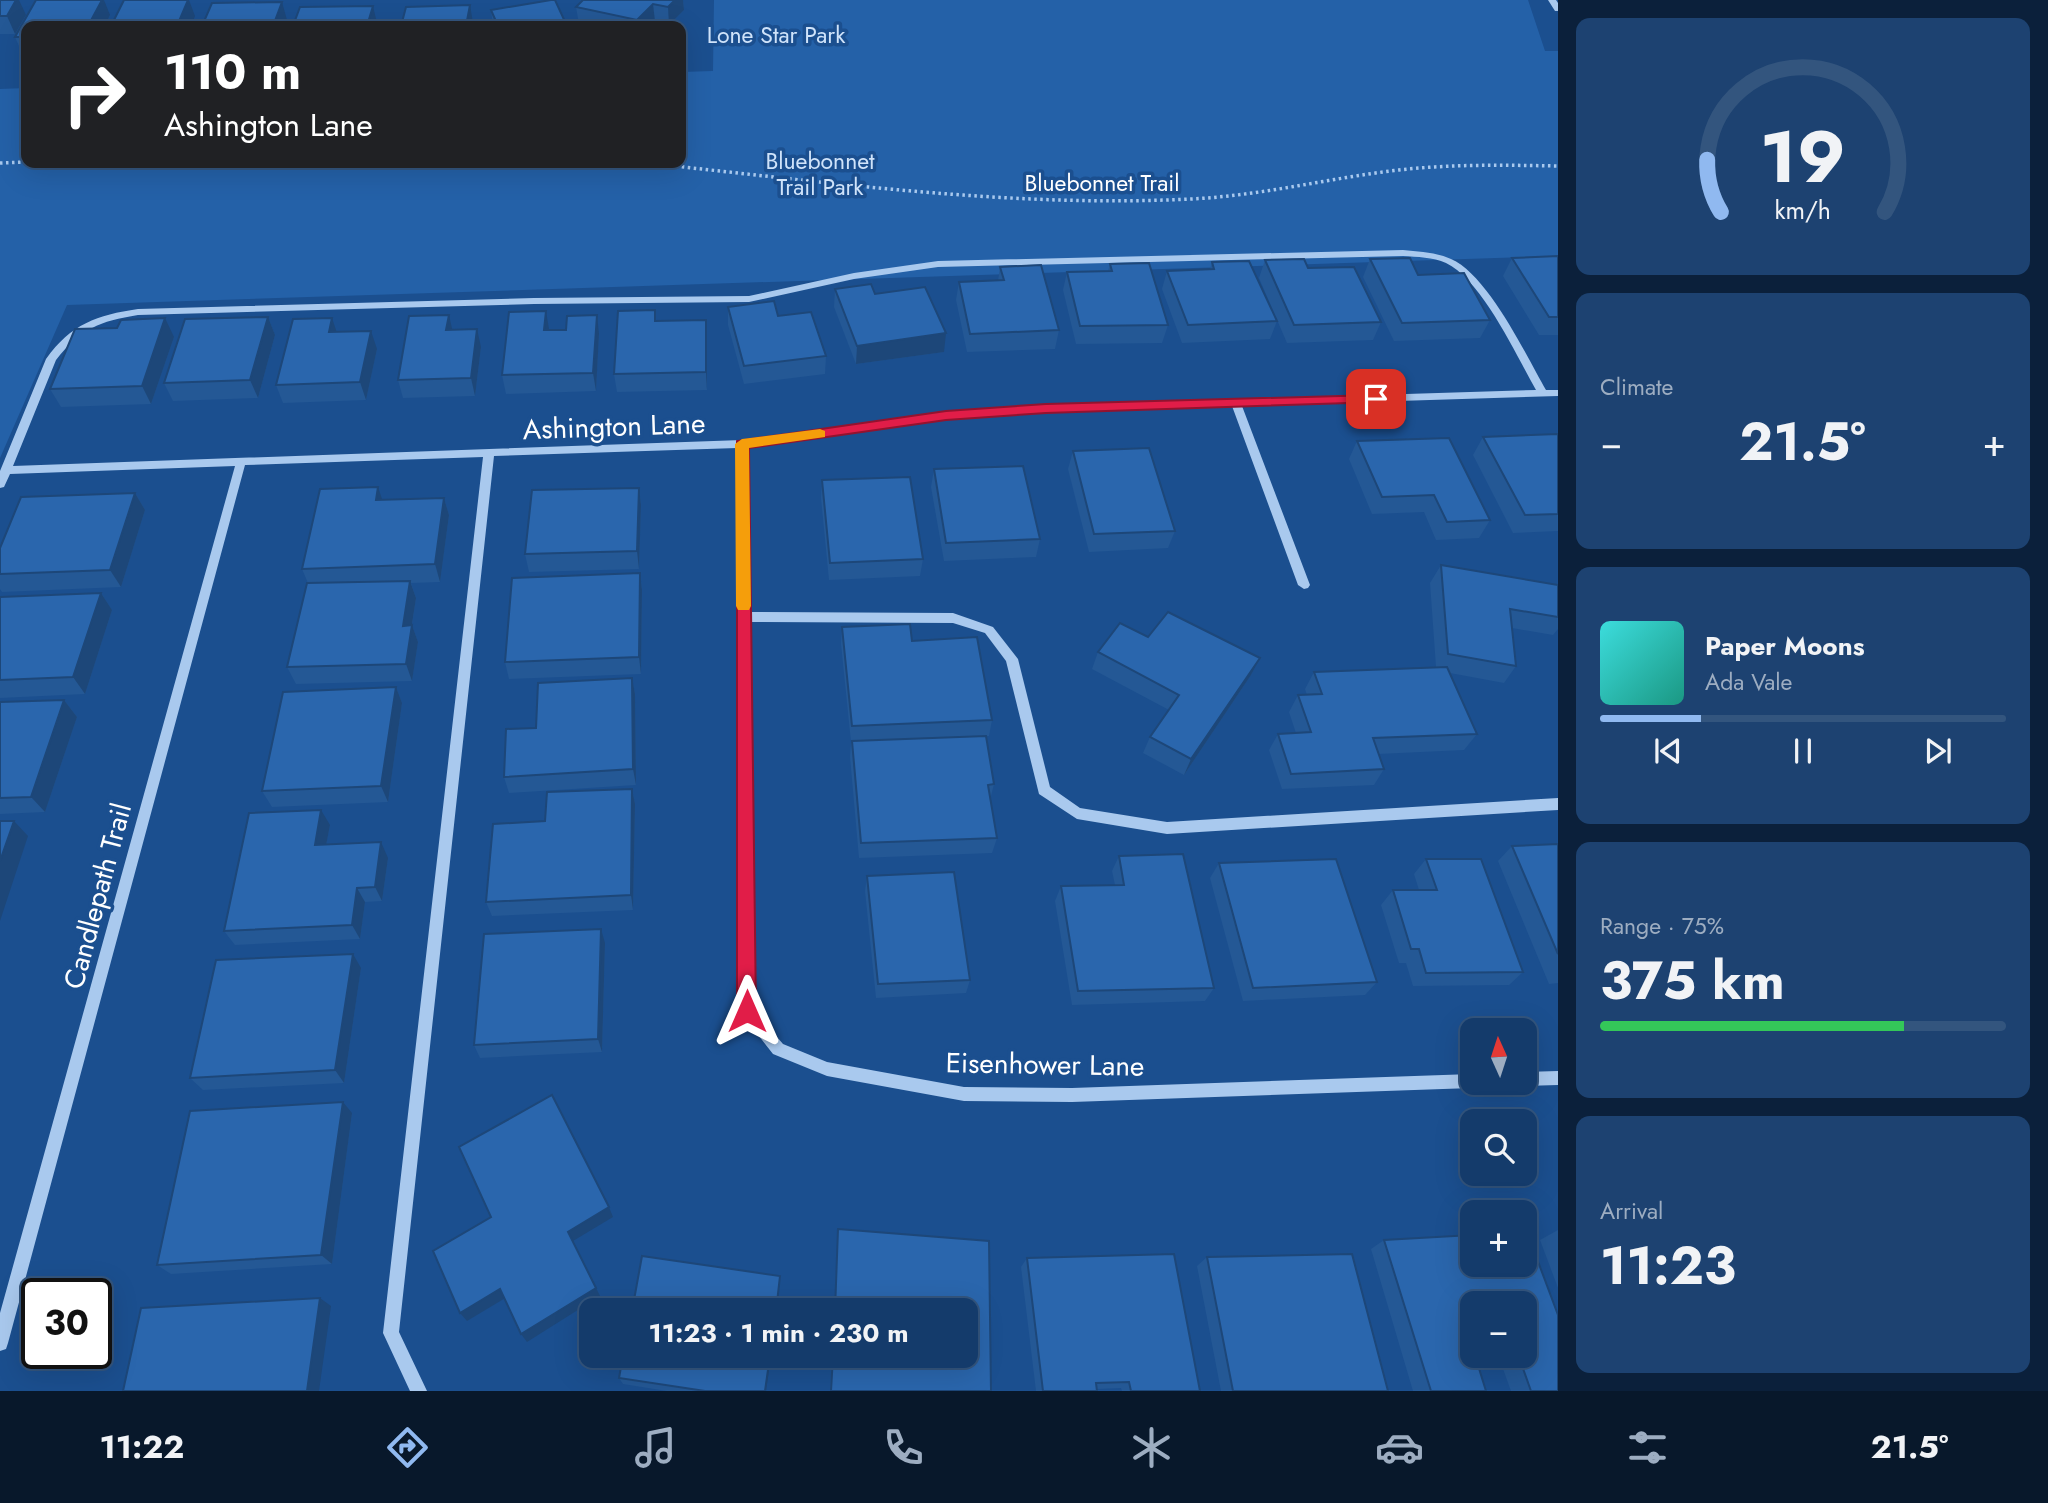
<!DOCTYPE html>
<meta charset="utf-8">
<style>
body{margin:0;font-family:Jost,sans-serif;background:#1d4271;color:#f1f3f6;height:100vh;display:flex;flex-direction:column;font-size:26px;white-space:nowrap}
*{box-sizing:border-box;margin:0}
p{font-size:23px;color:#9dadc1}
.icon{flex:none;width:38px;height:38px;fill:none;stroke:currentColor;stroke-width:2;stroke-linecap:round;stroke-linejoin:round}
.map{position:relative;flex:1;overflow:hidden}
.details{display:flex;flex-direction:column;gap:18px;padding:18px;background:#0b203b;width:490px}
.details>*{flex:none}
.banner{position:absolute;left:21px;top:21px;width:665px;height:147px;border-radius:14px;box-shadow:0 7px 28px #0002,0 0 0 2px #33557e;background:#202124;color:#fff;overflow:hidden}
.needle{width:46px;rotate:357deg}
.buttons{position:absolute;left:1460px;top:1018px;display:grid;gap:14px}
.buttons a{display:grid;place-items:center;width:77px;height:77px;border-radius:14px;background:#143b6b;box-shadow:0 7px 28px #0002,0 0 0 2px #33557e;font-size:35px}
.speed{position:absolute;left:21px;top:1278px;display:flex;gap:14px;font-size:35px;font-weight:700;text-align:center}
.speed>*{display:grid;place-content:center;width:91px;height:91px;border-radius:50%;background:#143b6b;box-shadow:0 7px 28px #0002,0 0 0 2px #33557e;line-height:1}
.speed .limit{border:4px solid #111;border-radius:10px;background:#fff;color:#111}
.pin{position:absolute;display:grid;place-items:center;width:60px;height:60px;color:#fff;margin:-30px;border-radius:14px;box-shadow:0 4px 10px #0006}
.me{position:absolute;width:77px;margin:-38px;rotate:0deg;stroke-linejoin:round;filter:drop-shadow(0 0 5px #0008)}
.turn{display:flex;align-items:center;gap:24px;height:147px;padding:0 28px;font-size:32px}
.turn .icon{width:91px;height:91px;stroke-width:2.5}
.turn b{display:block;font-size:49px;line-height:60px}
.big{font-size:52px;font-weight:700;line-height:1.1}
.details .tile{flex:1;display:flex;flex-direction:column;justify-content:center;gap:10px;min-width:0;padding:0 24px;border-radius:14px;background:#1d4271}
.details .dial{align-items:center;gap:0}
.dial svg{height:182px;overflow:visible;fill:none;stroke:#33557e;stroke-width:7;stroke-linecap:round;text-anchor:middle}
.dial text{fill:#f1f3f6;stroke:none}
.song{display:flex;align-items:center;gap:21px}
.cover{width:84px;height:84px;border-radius:10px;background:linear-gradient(135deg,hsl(180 70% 55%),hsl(170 70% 35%))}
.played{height:7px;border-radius:4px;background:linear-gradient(90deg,#90b9f0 25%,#33557e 25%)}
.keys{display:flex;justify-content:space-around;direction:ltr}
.heat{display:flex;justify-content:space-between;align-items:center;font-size:38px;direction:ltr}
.charge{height:10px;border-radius:5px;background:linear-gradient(90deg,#34c759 75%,#33557e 0)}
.trip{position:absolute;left:579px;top:1298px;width:399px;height:70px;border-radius:14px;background:#143b6b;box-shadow:0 7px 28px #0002,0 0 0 2px #33557e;font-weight:700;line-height:70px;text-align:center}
.tabs{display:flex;height:112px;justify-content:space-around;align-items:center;background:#08182b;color:#9dadc1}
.tabs .icon{width:49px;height:49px}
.tabs .on{color:#90b9f0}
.tabs b{font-size:32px;color:#f1f3f6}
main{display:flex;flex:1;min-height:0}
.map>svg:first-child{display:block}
</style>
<main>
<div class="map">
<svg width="1558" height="1391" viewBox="0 0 1558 1391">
<rect width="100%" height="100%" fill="#1b4f8f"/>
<path fill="#2461a8" d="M714,0H1528L1545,51H1558V256L67,305L0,458V89L26,88V163H681V72L713,71Z"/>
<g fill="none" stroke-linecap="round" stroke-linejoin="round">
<g stroke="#a9c9ee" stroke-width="3.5" stroke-dasharray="2.5 3.5" stroke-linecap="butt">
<path d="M0,163L26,162"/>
<path d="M646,163C827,182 1008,208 1190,199C1260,196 1329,178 1399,170C1452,164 1505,165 1558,166"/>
</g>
<g fill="#a9c9ee" fill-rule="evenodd">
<path d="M1548,0H1556L1558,3V11H1555Z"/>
<path d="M1403,250C1419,252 1436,252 1451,259C1488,275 1526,355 1546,390H1558V396L1242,406L1310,585L1308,588L1304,589L1298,585L1232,406L1046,411L946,419L747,447L749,612L953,613L993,627L1018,659L1050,787L1080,808L1167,822L1558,798V810L1167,834L1077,819L1039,794L1006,661L985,633L953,623L749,622L753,1009L783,1044L827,1062L964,1087L1072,1088L1472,1074V1083H1478L1477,1086L1472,1088L1072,1102L964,1101L827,1076L773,1054L739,1011L737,448L494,456L399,1332L427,1391H410L383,1333L483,457L245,465L8,1343L6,1349L0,1351V1313L235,466L10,474L4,487L0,488V471L46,359C71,324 97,315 138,309L534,298L749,296L854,273L938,261ZM1403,256C1417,257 1433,257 1446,263C1482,280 1516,355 1536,390L1046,405L946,411L742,440L13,466L56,360C80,329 100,321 138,315L534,304L749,302L854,279L938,267Z"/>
<path d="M1558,1071V1085L1524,1086L1518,1083H1524V1072Z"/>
</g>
</g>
<g fill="#245895">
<path d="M0,0L26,15L15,34H0Z"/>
<path d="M36,0L110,15L105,26H26V55H23L15,37Z"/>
<path d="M683,0L684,10L669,25L655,21L650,26H587L579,24L576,7Z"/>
<path d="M491,10L567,26H493Z"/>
<path d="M1558,256V335H1539L1503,276L1512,258Z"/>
<path d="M1370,259L1418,275L1490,320L1480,338L1394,341L1363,277Z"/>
<path d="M1265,260L1308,268L1381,322L1373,340L1287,343L1259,278Z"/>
<path d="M1212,262L1277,321L1270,339L1182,343L1162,289L1167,271L1210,269Z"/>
<path d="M1110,264L1168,325L1162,343L1076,344L1063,290L1067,272L1108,271Z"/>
<path d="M1000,267L1059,330L1055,349L967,352L956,300L959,282L998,281Z"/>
<path d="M835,289L875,294L944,352L856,364L834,307Z"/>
<path d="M728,307L778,316L826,356L825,374L744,384L728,325Z"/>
<path d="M268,317L275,335L258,398L173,401L164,383Z"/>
<path d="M706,320L707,390L617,392L614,374L656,321Z"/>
<path d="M117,328L174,337L151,404L61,407L50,389Z"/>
<path d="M453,330L481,347L475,396L403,398L398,380Z"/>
<path d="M549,330L599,334L596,391L506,394L502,375Z"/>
<path d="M337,332L377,349L366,400L283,403L276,385Z"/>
<path d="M1558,434V531L1513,533L1473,455L1483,437Z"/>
<path d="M1357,441L1490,520L1479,538L1436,540L1424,512L1372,514L1349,459Z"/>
<path d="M1073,451L1175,531L1168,548L1089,552L1068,469Z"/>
<path d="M934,469L1040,539L1036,557L944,561L931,487Z"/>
<path d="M822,480L923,559L920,576L829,580L821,498Z"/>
<path d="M639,488L641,505L639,569L529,572L525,554Z"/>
<path d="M135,493L145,510L121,587L2,592L0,589V548Z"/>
<path d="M444,498L449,515L440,582L411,583L416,598L412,625L418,642L412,681L296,684L287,667L308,583L302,569L383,500Z"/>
<path d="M1441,565L1558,585V629L1553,635L1512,628L1516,666L1504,683L1450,673L1477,734L1464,750L1378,754L1384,769L1374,785L1282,789L1269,750L1278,734L1296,733L1289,712L1298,695H1307L1305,689L1314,672L1436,667L1430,583Z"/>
<path d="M640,573L642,590L641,674L509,679L505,662Z"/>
<path d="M101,593L112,610L85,694L0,698V597Z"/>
<path d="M842,627L912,641L992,720L989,736H986L994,784L990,800L997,838L992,853L859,858L850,757L851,742L841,644Z"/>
<path d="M1148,637L1260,658L1251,675L1184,775L1143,753L1150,737L1169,710L1092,669L1098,652Z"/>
<path d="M632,678L635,694L636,785L509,793L504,777L536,728Z"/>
<path d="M396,687L402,703L388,802L272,807L262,791Z"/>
<path d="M64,700L77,717L45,812L0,814V702Z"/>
<path d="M632,789L635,804L633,910L492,916L486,902L545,821Z"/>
<path d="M330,825L326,845L388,858L382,901L365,902L360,939L235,945L224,931Z"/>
<path d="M1558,844V983L1549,984L1498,861L1512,846Z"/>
<path d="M1119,856L1214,988L1205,1001L1072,1005L1055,901L1061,886L1115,885L1112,871Z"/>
<path d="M1426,859L1523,972L1509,985L1413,986L1406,963H1399L1381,905L1393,890H1419L1414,874Z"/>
<path d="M1219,863L1377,982L1365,995L1243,1001L1210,878Z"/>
<path d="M867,876L970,980L966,993L876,998L865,891Z"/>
<path d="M605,943L602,1052L480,1058L474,1045Z"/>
<path d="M361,968L344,1083L203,1090L190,1078Z"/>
<path d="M352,1113L332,1264L171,1274L157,1265Z"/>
<path d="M838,1229L989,1241L991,1391H830L832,1356H966V1311H834Z"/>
<path d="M1558,1230V1288L1540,1240Z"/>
<path d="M1384,1240L1558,1391H1511L1502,1366L1479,1368L1486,1391H1413L1371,1249Z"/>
<path d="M1207,1257L1388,1391H1221L1197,1266Z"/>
<path d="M1027,1258L1200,1391H1122L1121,1388L1097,1389V1391H1036L1021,1267Z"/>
<path d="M771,1356L766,1391H667L623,1384L619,1378Z"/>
</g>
<g fill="#1d4779">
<path d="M16,0H19L26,15L15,34L7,16Z"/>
<path d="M102,0H104L110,15L105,26H88Z"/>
<path d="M188,0H189L195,16L191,26H177Z"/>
<path d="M675,0H683L684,10L669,25L668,7Z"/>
<path d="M282,2L287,20L285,26H273Z"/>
<path d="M653,4L655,21L650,26H637V20Z"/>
<path d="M470,5L473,23V26H466Z"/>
<path d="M373,6L377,23V26H367Z"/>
<path d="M546,311L549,329L547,349L544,330Z"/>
<path d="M449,315L453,333L446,330Z"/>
<path d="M597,315L599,334L596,391L593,373Z"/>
<path d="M268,317L275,335L258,398L250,380Z"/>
<path d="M165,318L174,337L151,404L142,386Z"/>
<path d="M332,318L338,336L329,332Z"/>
<path d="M706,320L707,339V390L706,372Z"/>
<path d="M477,329L481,347L475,396L471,378Z"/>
<path d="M371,331L377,349L366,400L360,382Z"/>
<path d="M946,333L944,352L856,364L857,346Z"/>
<path d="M378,487L384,505L376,500Z"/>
<path d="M639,488L641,505L639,569L637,551Z"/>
<path d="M135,493L145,510L121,587L110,570Z"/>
<path d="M444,498L449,515L440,582L435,564Z"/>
<path d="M640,573L642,590L641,674L639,657Z"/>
<path d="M410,581L416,598L409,643L403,626Z"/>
<path d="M101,593L112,610L85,694L73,677Z"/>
<path d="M412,625L418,642L412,681L406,664Z"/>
<path d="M1260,658L1251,675L1184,775L1191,759Z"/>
<path d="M632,678L635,694L636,785L633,769Z"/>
<path d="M396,687L402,703L388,802L381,786Z"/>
<path d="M64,700L77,717L45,812L31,797Z"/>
<path d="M632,789L635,804L633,910L631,895Z"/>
<path d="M321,810L330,825L323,861L315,845Z"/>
<path d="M14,821L28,836L0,921V861Z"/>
<path d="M381,842L388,858L382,901L375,887Z"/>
<path d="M357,888L365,902L360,939L352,925Z"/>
<path d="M601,929L605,943L602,1052L598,1039Z"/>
<path d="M353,954L361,968L344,1083L335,1070Z"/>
<path d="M343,1102L352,1113L332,1264L321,1255Z"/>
<path d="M609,1207L613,1217L573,1241L600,1296L527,1342L521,1334L568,1232Z"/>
<path d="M780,1276L777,1311H776Z"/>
<path d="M500,1289L507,1297L467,1321L460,1313Z"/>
<path d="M320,1298L331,1306L319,1391H307Z"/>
<path d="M770,1356H771L766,1391H765Z"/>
</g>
<g fill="#2a66ad" stroke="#1d4779" stroke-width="2" fill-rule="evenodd">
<path d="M0,0H16L7,16H0Z"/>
<path d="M36,0H102L88,26H26V37H15Z"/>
<path d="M124,0H188L177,26H111Z"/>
<path d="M551,0H555L567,26H498L491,10Z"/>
<path d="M583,0H675L668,7L653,4L637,20L576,7Z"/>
<path d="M282,2L273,26H202L212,3Z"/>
<path d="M470,5L466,26H401L406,7Z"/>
<path d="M373,6L367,26H293L300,7Z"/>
<path d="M1558,256V317H1549L1512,258Z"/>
<path d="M1410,258L1418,275L1464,273L1490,320L1402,323L1370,259Z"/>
<path d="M1304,259L1308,268L1354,267L1381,322L1294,325L1265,260Z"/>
<path d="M1249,261L1277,321L1188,325L1167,271L1214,269L1212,262Z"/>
<path d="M1149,263L1168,325L1080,326L1067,272L1112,271L1110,264Z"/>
<path d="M1041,265L1059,330L970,334L959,282L1004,280L1000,267Z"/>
<path d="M871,284L875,294L925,287L946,333L857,346L835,289Z"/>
<path d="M774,301L778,316L811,312L826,356L744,366L728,307Z"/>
<path d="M655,310V321L706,320V372L614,374L618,311Z"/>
<path d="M546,311L544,330H566L567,316L597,315L593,373L502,375L509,312Z"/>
<path d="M449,315L446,330L477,329L471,378L398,380L409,316Z"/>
<path d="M268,317L250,380L164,383L185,319Z"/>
<path d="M165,318L142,386L50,389L75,329L117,328L121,320Z"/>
<path d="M332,318L329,332L371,331L360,382L276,385L293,319Z"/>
<path d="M1558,434V514L1525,515L1483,437Z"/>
<path d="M1449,438L1490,520L1447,522L1434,495L1382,497L1357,441Z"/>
<path d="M1149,448L1175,531L1094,534L1073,451Z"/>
<path d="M1023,466L1040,539L946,543L934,469Z"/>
<path d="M910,477L923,559L830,563L822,480Z"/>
<path d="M378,487L376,500L444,498L435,564L302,569L320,489Z"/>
<path d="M639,488L637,551L525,554L532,490Z"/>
<path d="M135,493L110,570L0,574V548L21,497Z"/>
<path d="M1441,565L1558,585V617L1510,609L1516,666L1448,654Z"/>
<path d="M640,573L639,657L505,662L512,578Z"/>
<path d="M410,581L403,626L412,625L406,664L287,667L307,583Z"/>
<path d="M101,593L73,677L0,680V597Z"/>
<path d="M1168,612L1260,658L1191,759L1150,737L1179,695L1098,652L1120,623L1148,637Z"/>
<path d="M910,624L912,641L977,637L992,720L852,726L842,627Z"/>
<path d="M1447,667L1477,734L1373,738L1384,769L1291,774L1278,734L1311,732L1298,695L1322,694L1314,672Z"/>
<path d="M632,678L633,769L504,777L506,729L536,728L538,683Z"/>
<path d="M396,687L381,786L262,791L283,692Z"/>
<path d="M64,700L31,797L0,798V702Z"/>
<path d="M986,736L994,784L988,785L997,838L861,843L852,741Z"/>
<path d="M632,789L631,895L486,902L493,824L545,821L547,792Z"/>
<path d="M321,810L315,845L381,842L375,887L357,888L352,925L224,931L249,813Z"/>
<path d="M0,821H14L0,861Z"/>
<path d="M1558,844V954L1512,846Z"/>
<path d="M1183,854L1214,988L1078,991L1061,886L1124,885L1119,856Z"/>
<path d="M1336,859L1377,982L1253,988L1219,863Z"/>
<path d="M1426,859H1481L1523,972L1426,973L1419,949H1411L1393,890H1437Z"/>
<path d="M954,872L970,980L878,984L867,876Z"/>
<path d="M601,929L598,1039L474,1045L484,934Z"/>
<path d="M353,954L335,1070L190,1078L216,960Z"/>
<path d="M552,1095L609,1207L568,1232L596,1288L521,1334L500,1289L460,1313L433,1251L491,1217L459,1147Z"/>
<path d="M343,1102L321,1255L157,1265L190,1111Z"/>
<path d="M838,1229L989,1241L991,1391H831L833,1356H966V1311H835Z"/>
<path d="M1524,1232H1527L1558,1315V1391H1531L1520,1360L1477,1362L1486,1391H1431L1384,1240L1472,1235V1265H1524ZM1472,1304H1524V1356H1472Z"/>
<path d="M1174,1254L1200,1391H1131L1129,1382L1096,1383L1097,1391H1043L1027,1258Z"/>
<path d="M1352,1254L1388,1391H1233L1207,1257Z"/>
<path d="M642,1256L780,1276L776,1311H632Z"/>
<path d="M320,1298L307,1391H123L141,1308Z"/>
<path d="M623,1356H770L765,1391H705L619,1378Z"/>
</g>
<path fill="#e11d48" stroke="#92132f" stroke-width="2" d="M1376,395L1380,396V402L1046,413L946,420L749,448L756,1011L753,1017L747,1020L740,1017L737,1011V441L946,411L1046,404Z"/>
<path fill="#f59e0b" d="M820,429L825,431V437L749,448L751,606L749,610H738L736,606L735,444L742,439Z"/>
<g text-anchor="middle" stroke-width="7" stroke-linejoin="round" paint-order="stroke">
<g font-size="23" fill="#cfe3fa" stroke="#1b4f8f">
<text x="776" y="43">Lone Star Park</text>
<text x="820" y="169">Bluebonnet<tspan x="820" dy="26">Trail Park</tspan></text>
</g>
<g font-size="23" fill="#fff" stroke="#1b4f8f">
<text x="1102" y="191">Bluebonnet Trail</text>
</g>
<g font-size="28" fill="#fff" stroke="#1b4f8f">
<text transform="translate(614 426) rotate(-2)" y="10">Ashington Lane</text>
<text transform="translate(97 896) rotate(-75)" y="10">Candlepath Trail</text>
<text transform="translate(1045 1064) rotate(1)" y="10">Eisenhower Lane</text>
</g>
</g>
</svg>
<div class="buttons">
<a><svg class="needle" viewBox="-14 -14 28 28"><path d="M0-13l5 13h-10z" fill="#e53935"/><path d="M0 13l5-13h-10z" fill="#9dadc1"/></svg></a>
<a><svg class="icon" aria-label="search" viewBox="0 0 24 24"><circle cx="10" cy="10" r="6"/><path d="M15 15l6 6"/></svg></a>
<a>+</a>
<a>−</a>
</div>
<div class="speed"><div class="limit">30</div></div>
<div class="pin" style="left:1376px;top:399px;background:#d93025"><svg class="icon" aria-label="arrive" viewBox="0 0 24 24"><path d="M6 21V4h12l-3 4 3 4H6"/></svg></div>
<svg class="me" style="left:747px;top:1011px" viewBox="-20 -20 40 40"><path d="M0-17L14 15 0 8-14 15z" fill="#e11d48" stroke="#fff" stroke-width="4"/></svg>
<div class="trip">11:23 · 1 min · 230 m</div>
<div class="banner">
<div class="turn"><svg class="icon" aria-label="right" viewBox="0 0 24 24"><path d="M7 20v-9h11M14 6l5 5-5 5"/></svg><div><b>110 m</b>Ashington Lane</div></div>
</div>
</div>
<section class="details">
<div class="tile dial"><svg viewBox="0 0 100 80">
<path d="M14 69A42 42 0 1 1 86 69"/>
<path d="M14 69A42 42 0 0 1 8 46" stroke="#90b9f0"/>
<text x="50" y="56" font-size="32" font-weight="700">19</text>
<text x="50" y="72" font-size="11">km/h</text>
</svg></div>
<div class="tile"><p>Climate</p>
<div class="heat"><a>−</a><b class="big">21.5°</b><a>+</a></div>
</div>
<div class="tile">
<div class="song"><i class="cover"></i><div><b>Paper Moons</b><p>Ada Vale</p></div></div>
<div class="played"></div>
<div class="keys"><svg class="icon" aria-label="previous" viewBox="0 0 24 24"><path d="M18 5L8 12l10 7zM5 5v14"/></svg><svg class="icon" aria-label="pause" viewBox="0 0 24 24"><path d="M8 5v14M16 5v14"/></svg><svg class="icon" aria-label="next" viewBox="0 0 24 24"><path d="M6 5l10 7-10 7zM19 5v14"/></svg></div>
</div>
<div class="tile"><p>Range · 75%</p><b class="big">375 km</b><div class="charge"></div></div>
<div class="tile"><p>Arrival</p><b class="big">11:23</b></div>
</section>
</main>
<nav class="tabs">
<b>11:22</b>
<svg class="icon on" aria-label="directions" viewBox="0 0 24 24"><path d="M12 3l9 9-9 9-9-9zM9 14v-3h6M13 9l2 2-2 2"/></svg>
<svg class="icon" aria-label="music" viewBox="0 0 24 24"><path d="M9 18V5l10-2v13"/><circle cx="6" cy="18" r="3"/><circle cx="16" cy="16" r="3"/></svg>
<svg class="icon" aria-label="phone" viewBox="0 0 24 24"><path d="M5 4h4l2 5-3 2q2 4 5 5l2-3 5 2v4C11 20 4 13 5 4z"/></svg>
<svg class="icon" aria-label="climate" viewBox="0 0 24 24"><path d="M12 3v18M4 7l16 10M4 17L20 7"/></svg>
<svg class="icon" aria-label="car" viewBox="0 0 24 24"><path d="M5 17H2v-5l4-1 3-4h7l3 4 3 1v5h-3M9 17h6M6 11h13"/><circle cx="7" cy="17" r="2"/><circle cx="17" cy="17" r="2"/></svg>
<svg class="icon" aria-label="filters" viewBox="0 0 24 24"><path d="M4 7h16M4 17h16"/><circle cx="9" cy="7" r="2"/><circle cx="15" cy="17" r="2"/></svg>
<b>21.5°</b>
</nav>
